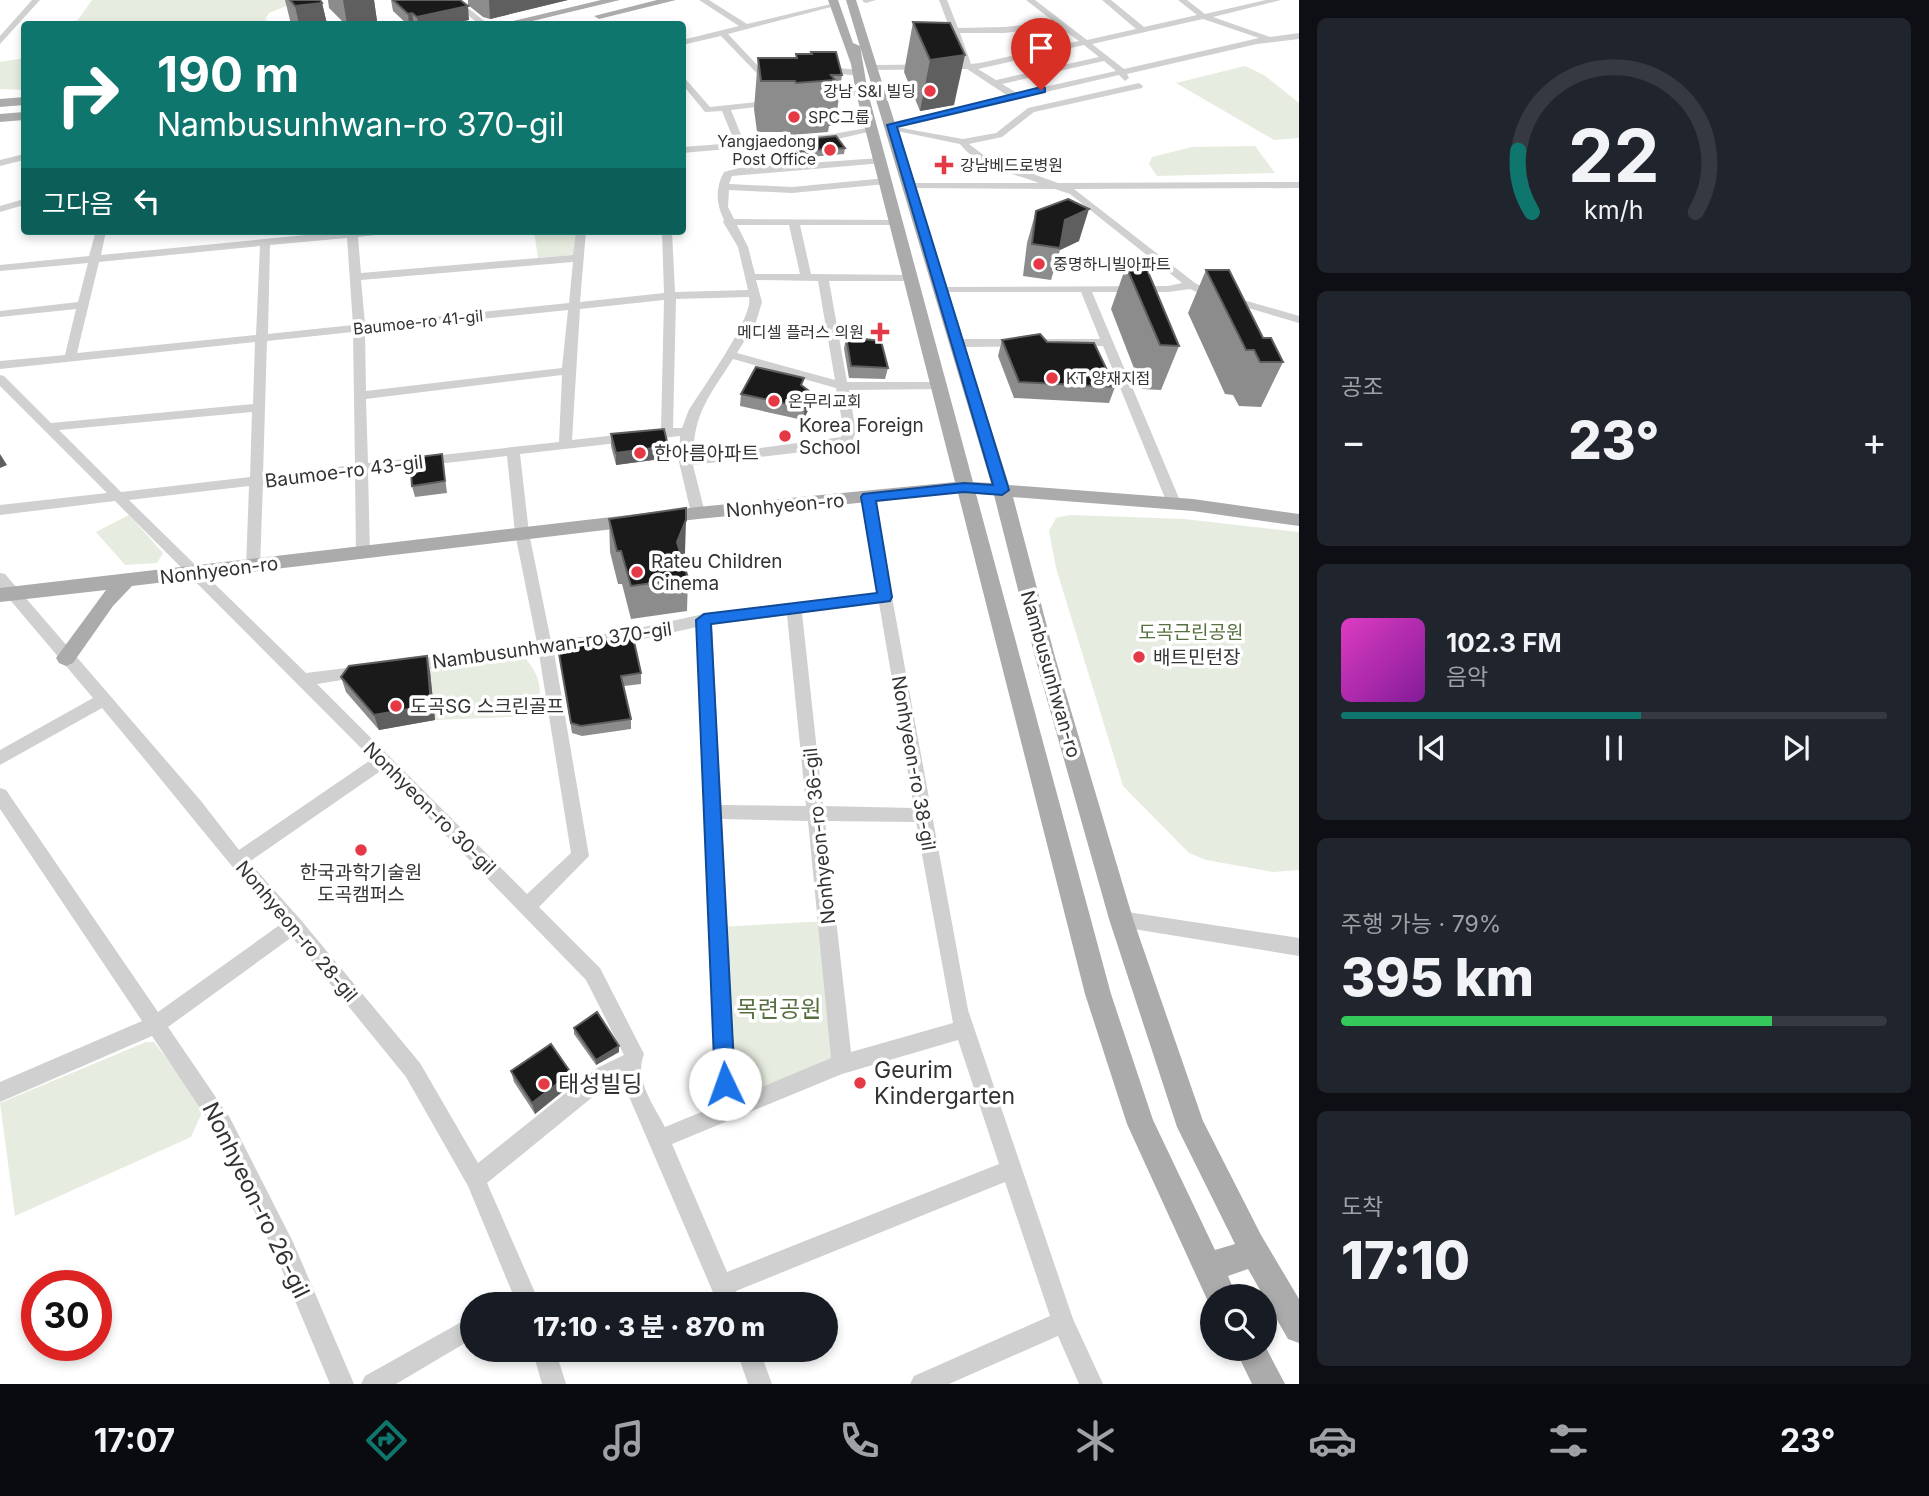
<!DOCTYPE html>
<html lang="ko">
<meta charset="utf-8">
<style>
body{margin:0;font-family:Inter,"Noto Sans KR",sans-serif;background:#20242c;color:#f1f3f6;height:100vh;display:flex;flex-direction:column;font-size:26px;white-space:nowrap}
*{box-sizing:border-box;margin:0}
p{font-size:23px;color:#9ea1a6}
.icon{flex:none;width:38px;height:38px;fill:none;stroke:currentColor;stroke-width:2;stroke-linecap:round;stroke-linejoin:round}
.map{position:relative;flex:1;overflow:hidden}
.panel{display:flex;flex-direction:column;gap:18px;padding:18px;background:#0d0f14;width:630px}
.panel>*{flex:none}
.hud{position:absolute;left:21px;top:21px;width:665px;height:214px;border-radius:7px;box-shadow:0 4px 10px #0003;background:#0f766e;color:#fff;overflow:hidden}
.controls{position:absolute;left:1200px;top:1284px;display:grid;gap:14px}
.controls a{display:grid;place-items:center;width:77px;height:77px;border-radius:50%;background:#171b24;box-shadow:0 4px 10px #0003;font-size:35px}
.speed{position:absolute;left:21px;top:1270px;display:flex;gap:14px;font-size:35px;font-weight:700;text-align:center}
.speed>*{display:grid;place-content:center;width:91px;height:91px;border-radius:50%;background:#171b24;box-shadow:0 4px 10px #0003;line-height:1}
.speed .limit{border:10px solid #d22;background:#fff;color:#111}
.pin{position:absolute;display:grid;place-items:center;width:60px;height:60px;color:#fff;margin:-72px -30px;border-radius:50% 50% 50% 0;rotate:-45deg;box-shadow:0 0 7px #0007}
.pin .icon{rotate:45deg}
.me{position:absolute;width:77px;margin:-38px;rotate:357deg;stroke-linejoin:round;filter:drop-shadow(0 0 5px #0008)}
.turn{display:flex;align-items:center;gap:24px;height:147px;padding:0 21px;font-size:32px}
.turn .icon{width:91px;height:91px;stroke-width:2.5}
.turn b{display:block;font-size:49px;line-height:60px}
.then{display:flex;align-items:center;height:66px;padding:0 21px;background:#0003;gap:14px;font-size:26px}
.big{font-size:52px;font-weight:800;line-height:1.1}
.panel .widget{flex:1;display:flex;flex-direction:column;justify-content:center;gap:10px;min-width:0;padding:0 24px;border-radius:10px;background:#20242c}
.panel .dial{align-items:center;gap:0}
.dial svg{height:182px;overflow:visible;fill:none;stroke:#363941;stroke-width:7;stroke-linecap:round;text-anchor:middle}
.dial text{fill:#f1f3f6;stroke:none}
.song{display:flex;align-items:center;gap:21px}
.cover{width:84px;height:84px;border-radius:10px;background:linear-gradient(135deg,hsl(310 70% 55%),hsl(290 70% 35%))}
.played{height:7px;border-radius:4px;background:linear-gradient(90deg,#0f766e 55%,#363941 55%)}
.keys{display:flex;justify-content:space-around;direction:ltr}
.heat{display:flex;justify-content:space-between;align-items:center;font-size:38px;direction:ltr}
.charge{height:10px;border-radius:5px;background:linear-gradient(90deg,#34c759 79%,#363941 0)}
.trip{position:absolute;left:460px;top:1292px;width:378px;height:70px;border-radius:35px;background:#171b24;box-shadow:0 4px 10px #0003;font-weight:800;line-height:70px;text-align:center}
.dock{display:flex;height:112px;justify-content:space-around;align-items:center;background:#090b0e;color:#9ea1a6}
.dock .icon{width:49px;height:49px}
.dock .active{color:#0f766e}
.dock b{font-size:32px;color:#f1f3f6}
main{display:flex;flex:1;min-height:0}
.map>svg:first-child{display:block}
</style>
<main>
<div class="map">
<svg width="1299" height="1384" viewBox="0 0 1299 1384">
<rect width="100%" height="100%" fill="#fff"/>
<g fill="#e6ecdf">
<path d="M92,0H301L269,13L265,20L280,24H87L77,21Z"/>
<path d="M24,58V90L0,89V62Z"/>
<path d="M1245,66L1264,75L1299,103V138L1274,140L1176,83Z"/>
<path d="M1255,146L1275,173L1157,176L1149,164L1152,157L1192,147Z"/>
<path d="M534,231H577L573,255L538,258Z"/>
<path d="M129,515L163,553L157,563L125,565L96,532Z"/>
<path d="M1070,515L1184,519L1299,532V870L1273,872L1206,860L1189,853L1123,786L1056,568L1049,531L1056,518Z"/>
<path d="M526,659C542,679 544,693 532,716L435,720L430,667Z"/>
<path d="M828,921L842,1064L726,1110L718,927Z"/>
<path d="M146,1042H154L204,1108L191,1137L15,1216L0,1103Z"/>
</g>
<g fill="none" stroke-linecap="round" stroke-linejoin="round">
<g fill="#d0d0d0" fill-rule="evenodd">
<path d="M32,0H40L0,44V36Z"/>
<path d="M449,0H458L488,24H479Z"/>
<path d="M699,0H709L747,24L835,3L839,5L728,34L774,83V87L771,88L721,36L682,45V40L739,26Z"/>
<path d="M876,0L866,3L862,1L863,0Z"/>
<path d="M939,0H947L958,28L1005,27L1053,21L1026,0H1035L1087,40L1136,29L1102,0H1111L1144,27L1197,15L1178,0H1187L1205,14L1266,0H1281L1213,17L1270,37L1299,33V39L1257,44L1127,74L1129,78L1125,81L1119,75L896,127L963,139L996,133L1028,108L1139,83L1143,86L1142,88L1034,112L1002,137L969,144L986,157L1058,183L1299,182V188L1074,189L1195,283L1209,290L1299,316V323L1201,294L1190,289L1168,292H1092L1181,503L1179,506L1174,508L1167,503L1103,346L957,347L951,343L957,339H1100L1081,292H942L936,289L938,287L1168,286L1182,283L1070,194L1055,189L905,188L904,186L909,183H1039C1013,173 977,167 960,144L887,129L889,123L1008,96L967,69L873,70V66L876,65L963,64ZM1203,19L1259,38L1124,69L1092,44ZM1058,26L1079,41L980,63L971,64L960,33H1005ZM1084,45L1099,57L996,80L978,69ZM1104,61L1116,71L1017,93L1002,84Z"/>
<path d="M820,66L859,70L863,73L859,76L817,71L816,69Z"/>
<path d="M682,75L710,107L776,100L778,102L773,105L731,110L744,142L833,134L872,127L877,130L833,140L682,153V147L735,143L722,111L705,112L682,84Z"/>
<path d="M819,90H862L867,93L862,96L816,95L814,93Z"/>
<path d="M24,154V160L0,166V160Z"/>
<path d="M880,158L885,161L883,163L732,176L729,184L792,187L886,178L891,181L886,184L792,193L729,190L728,207L734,219L900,220L901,222L896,225H800L811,274L910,275L916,278L910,281H829L847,382H938L944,386L942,389L849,390L856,432L851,443L837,448L693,465L705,513L698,518L691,513L679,462L680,436L520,454L529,533L551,641L625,631L704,614L877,593L861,497L863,494H873L968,1010L1073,1319L1103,1384H1079L1058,1336L949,1384H910L914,1376L1050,1316L1005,1182L736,1291L741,1304H718L621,1078L611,1082L487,1183L540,1304H517L468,1186L406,1077L292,937L168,1027L230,1118L293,1242L354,1384H330L277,1258L216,1132L152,1036L0,1102V1082L142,1021L0,809V788L6,790L158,1012L281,924C219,853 162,779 102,708L0,765V750L93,698L0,588V573L5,574L201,801L239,850L372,759L115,501L0,515V505L107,493L0,386V375L4,376L51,423L253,404L255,342L0,369V361L65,355L76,309L0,317V311L78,302L88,263L0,271V265L89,256L96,231H106L101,255L347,231H389L384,234L358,237L361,273L573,255L576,231H586L580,302L664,293L662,231H672L675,292L748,290L738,247L723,222L724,220C716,204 715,188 724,172L739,168ZM737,225H789L800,274H755L748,247ZM347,238L353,325L268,334L270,245ZM260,246L256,335L77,353L99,262ZM573,262L569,303L365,324L361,280ZM756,280L818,281L835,380L737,353L756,322L762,302ZM749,297C754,318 701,390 688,412L682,428H673L676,299ZM664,300L661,430L572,440L580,309ZM568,310L562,368L366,391L365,331ZM353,332L355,465L263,475L267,341ZM733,359L836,388L844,432L841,437L693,457C694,412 710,395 733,359ZM562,375L559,442L368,463L366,399ZM252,412L250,477L121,492L59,430ZM507,456L515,533L537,643L408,660L400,666L408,672L539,654L571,853L527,894L317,684L367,676L370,672L367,668L362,666L306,673L129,500L249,486L246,567L253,572L260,567L263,484L355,474L356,553L363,558L370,553L368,472ZM879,603L914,808L823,806L802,613ZM787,615L806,806L721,805L712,625ZM697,627L716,1106L665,1127C653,1104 634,1079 644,1054L600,968L539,907L589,856L554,652L625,643ZM382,770L586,980L624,1055L597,1068L478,1163L420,1063L300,919L249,862ZM722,819L808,821L831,1058L736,1098ZM825,821L916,822L953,1023L851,1052ZM958,1040L999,1164L727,1272L672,1144L842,1074Z"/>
<path d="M24,199V205L0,212V206Z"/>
<path d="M1121,911L1299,938V956L1121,927L1115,925L1112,919L1115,913Z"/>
<path d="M472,1316V1339L396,1384H361L365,1376Z"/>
<path d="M532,1349H555L566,1384H542Z"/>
<path d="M736,1349H759L772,1384H748Z"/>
</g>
<g fill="#ababab" fill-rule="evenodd">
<path d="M601,0H620L520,24H501Z"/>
<path d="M657,0H676L599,19L594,16Z"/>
<path d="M828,0H838L853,43L860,46L868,93L973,482L991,483L846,0H856L1009,485L1193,499L1299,514V526L1193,511L1013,497L1055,657L1133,919L1203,1121L1261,1235L1299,1299V1343L1288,1339L1248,1269L1228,1276L1237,1297H1213L1211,1308L1127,1124L1085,994L958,493L698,519L132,586L113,606L73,663L66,666L59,663L56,658L106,590L0,602V588L698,507L955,482L856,93L851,64ZM976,494L994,495L1035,657L1109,919L1177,1127L1235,1244L1215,1250L1153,1120L1111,994Z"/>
<path d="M24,97V105L0,107V99Z"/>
<path d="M24,112V120L0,122V114Z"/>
<path d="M1265,1346L1285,1384H1252L1235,1349H1265Z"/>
</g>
</g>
<g fill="#8c8c8c">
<path d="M285,0H320L322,3L327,24H291Z"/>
<path d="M328,0H374L377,21L358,24H345L329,8Z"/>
<path d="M391,0H460L469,20L447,24H407L393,11Z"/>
<path d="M468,0H568L490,19L483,17L468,5Z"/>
<path d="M913,22L954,105L920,111L904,72Z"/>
<path d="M811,52L842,75L835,126H829L828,132L791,135L790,132H757L754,109L758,58H796V54H811Z"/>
<path d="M795,140L845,148L844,154L798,158L794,146Z"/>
<path d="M1036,211L1079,241L1060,250L1051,280L1023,276L1027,243Z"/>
<path d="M1126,266L1179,346L1161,390L1142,389L1111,309Z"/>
<path d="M1206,270L1283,362L1261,407L1239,406L1233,395L1225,394L1188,313Z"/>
<path d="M846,337L888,368L885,379L849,378L844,349Z"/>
<path d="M1002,340L1047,342L1115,387L1109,403L1014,398L998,356Z"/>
<path d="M803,387L812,393L811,405L803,420L740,406L741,394Z"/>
<path d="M611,434L668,458L616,465L611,446Z"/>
<path d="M442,454L447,493L415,497L412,486Z"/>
<path d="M609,519L685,553L682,559L688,578L687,611L631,619L622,584H618L610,552Z"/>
<path d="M558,648L641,673V684L624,686L631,719V729L582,736L572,733Z"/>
<path d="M430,671L435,720L379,730L346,692L341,677Z"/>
<path d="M574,1028L619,1052L596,1065L574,1034Z"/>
<path d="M511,1071L571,1073L572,1084L535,1114L514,1082Z"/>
</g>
<g fill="#5f5f5f">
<path d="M343,0H374L377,21L358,24H347Z"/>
<path d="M489,0H568L490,19Z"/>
<path d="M322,3L327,24H299L295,6Z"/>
<path d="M468,6L469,20L447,24H418L417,17Z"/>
<path d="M412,13L414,24H409L408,14Z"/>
<path d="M965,55L954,105L920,111L930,60Z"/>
<path d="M1089,209L1079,241L1060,250L1065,220Z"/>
<path d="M812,393L811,405L803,420L805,408Z"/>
<path d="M668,446V458L616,465V453Z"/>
<path d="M0,454L7,465L0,468Z"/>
<path d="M686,520L685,553L676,575L677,542Z"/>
<path d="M427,656L430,671L435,720L379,730L374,715Z"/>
<path d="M619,1046V1052L596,1065V1060Z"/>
<path d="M571,1073L572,1084L535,1114L532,1103Z"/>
</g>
<g fill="#1a1a1a" stroke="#5f5f5f" stroke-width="2">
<path d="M290,0H320L322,3L295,6Z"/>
<path d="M393,0H460L468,6L417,17L412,13L408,14Z"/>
<path d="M913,22L950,23L965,55L930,60Z"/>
<path d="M811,52H836L842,75H831L835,80L796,83L795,81H761L758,58H797L796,54H812Z"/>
<path d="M836,136L845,148L799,151L795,140Z"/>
<path d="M1068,199L1089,209L1065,220L1060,248L1032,244L1036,211Z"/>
<path d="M1143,260L1179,346L1160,345L1126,266Z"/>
<path d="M1206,270H1229L1263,338H1271L1283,362H1260L1254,350H1246Z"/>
<path d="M1040,334L1047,342L1094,343L1115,387L1019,382L1002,340Z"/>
<path d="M846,337L881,341L888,368L851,366Z"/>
<path d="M756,367L804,378L801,385L812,393L805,408L741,394Z"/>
<path d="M664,429L668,446L616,453L611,434Z"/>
<path d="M442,454L445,481L412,486L410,458Z"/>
<path d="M686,508V520L677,542L688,578L631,586L621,551H617L609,519Z"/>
<path d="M633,637L641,673L621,676L631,719L581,726L571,723L558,648Z"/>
<path d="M427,656L431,705L374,715L341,677L349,666Z"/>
<path d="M597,1012L619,1046L596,1060L574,1028Z"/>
<path d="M551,1044L571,1073L532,1103L511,1071Z"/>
</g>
<path fill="#1a73e8" stroke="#114b97" stroke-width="2" d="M1041,87L1045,88V92L897,127L1009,490L1002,495L964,492L876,501L892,597L890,601L711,624L735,1084L732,1091L725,1094L718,1091L715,1084L696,620L704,614L877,593L861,497L863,494L964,483L993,485L887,125Z"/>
<g fill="#e63946" stroke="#fff" stroke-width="2.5">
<circle cx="930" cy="91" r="7"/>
<circle cx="794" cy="117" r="7"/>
<circle cx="830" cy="150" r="7"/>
<path d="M940.5 154.5h7v7h7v7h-7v7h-7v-7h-7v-7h7z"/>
<circle cx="1039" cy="264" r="7"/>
<path d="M876.5 321.5h7v7h7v7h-7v7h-7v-7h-7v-7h7z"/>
<circle cx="1052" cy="378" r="7"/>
<circle cx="774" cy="401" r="7"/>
<circle cx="785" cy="436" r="7"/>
<circle cx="640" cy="453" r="7"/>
<circle cx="637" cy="572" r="7"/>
<circle cx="1139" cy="657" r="7"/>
<circle cx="396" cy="706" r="7"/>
<circle cx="361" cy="850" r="7"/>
<circle cx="860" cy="1083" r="7"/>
<circle cx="544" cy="1084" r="7"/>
</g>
<g text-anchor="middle" stroke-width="7" stroke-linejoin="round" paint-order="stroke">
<g font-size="16" fill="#333" stroke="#fff" text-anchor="start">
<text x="916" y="97" text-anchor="end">강남 S&amp;I 빌딩</text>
<text x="808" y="123">SPC그룹</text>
<text x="816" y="147" text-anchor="end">Yangjaedong<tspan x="816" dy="18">Post Office</tspan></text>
<text x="960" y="171">강남베드로병원</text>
<text x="1053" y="270">중명하니빌아파트</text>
<text x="864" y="338" text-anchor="end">메디셀 플러스 의원</text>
<text x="1066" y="384">KT 양재지점</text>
<text x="788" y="407">온무리교회</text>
</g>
<g font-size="16" fill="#333" stroke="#fff">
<text transform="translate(418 322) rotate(-6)" y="6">Baumoe-ro 41-gil</text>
</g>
<g font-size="19" fill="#333" stroke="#fff" text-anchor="start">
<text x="799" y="432">Korea Foreign<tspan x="799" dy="22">School</tspan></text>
<text x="654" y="460">한아름아파트</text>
<text x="651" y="568">Rateu Children<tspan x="651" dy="22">Cinema</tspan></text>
<text x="1153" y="664">배트민턴장</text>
<text x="410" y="713">도곡SG 스크린골프</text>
<text x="361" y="879" text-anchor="middle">한국과학기술원<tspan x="361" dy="22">도곡캠퍼스</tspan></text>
</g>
<g font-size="19" fill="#333" stroke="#fff">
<text transform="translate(344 471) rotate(-7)" y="7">Baumoe-ro 43-gil</text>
<text transform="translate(785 505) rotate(-5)" y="7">Nonhyeon-ro</text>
<text transform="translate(219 570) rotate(-7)" y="7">Nonhyeon-ro</text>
<text transform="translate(552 645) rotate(-8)" y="7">Nambusunhwan-ro 370-gil</text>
<text transform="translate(1051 674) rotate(74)" y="7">Nambusunhwan-ro</text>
<text transform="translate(914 763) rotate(80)" y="7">Nonhyeon-ro 38-gil</text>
<text transform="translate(430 808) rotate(45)" y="7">Nonhyeon-ro 30-gil</text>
<text transform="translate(819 836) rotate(-96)" y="7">Nonhyeon-ro 36-gil</text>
<text transform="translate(297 931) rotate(50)" y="7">Nonhyeon-ro 28-gil</text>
</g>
<g font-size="19" fill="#56703f" stroke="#fff">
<text x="1191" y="639">도곡근린공원</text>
</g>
<g font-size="23" fill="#56703f" stroke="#fff">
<text x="779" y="1017">목련공원</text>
</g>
<g font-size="23" fill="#333" stroke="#fff" text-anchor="start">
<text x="874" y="1078">Geurim<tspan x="874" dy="26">Kindergarten</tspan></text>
<text x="558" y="1092">태성빌딩</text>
</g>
<g font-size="23" fill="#333" stroke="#fff">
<text transform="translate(256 1200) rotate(64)" y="8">Nonhyeon-ro 26-gil</text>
</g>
</g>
</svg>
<div class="controls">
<a><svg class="icon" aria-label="search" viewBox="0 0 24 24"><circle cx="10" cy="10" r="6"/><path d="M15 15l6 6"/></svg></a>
</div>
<div class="speed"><div class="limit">30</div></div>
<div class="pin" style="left:1041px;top:90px;background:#d93025"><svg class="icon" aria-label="arrive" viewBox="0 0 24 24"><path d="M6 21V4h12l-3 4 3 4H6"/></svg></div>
<svg class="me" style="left:725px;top:1084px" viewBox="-20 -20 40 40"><circle r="19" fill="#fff"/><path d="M0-13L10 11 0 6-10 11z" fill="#1a73e8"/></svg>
<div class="trip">17:10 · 3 분 · 870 m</div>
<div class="hud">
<div class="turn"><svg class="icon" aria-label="right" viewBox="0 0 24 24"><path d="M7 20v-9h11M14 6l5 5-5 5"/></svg><div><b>190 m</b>Nambusunhwan-ro 370-gil</div></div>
<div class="then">그다음<svg class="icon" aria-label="left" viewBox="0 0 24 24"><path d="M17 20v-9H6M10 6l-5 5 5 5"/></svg></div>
</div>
</div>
<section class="panel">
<div class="widget dial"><svg viewBox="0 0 100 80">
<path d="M14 69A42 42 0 1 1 86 69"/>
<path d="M14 69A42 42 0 0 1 8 42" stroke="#0f766e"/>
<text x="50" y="56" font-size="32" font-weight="700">22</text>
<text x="50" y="72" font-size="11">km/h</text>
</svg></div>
<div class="widget"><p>공조</p>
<div class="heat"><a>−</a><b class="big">23°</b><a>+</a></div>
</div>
<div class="widget">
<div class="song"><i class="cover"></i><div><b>102.3 FM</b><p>음악</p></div></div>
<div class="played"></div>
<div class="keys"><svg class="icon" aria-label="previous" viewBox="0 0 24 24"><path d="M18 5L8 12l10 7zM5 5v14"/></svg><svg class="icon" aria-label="pause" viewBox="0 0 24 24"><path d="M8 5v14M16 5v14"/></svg><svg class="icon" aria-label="next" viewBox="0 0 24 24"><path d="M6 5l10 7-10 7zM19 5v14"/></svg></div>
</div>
<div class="widget"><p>주행 가능 · 79%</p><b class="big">395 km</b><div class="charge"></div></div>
<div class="widget"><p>도착</p><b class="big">17:10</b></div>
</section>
</main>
<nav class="dock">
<b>17:07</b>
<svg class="icon active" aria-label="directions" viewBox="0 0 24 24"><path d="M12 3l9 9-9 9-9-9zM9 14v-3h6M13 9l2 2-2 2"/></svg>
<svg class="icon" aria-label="music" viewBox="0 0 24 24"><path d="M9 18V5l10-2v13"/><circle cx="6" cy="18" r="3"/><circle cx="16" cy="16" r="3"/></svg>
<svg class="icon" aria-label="phone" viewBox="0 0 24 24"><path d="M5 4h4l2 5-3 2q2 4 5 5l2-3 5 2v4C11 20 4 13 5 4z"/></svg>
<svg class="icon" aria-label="climate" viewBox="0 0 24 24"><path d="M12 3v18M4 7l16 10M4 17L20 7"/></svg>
<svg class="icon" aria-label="car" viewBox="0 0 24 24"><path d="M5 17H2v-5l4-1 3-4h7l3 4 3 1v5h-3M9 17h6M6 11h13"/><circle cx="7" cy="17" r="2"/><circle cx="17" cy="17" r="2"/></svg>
<svg class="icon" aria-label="filters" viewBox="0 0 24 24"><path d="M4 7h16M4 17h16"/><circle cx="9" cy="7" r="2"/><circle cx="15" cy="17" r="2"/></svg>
<b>23°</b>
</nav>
